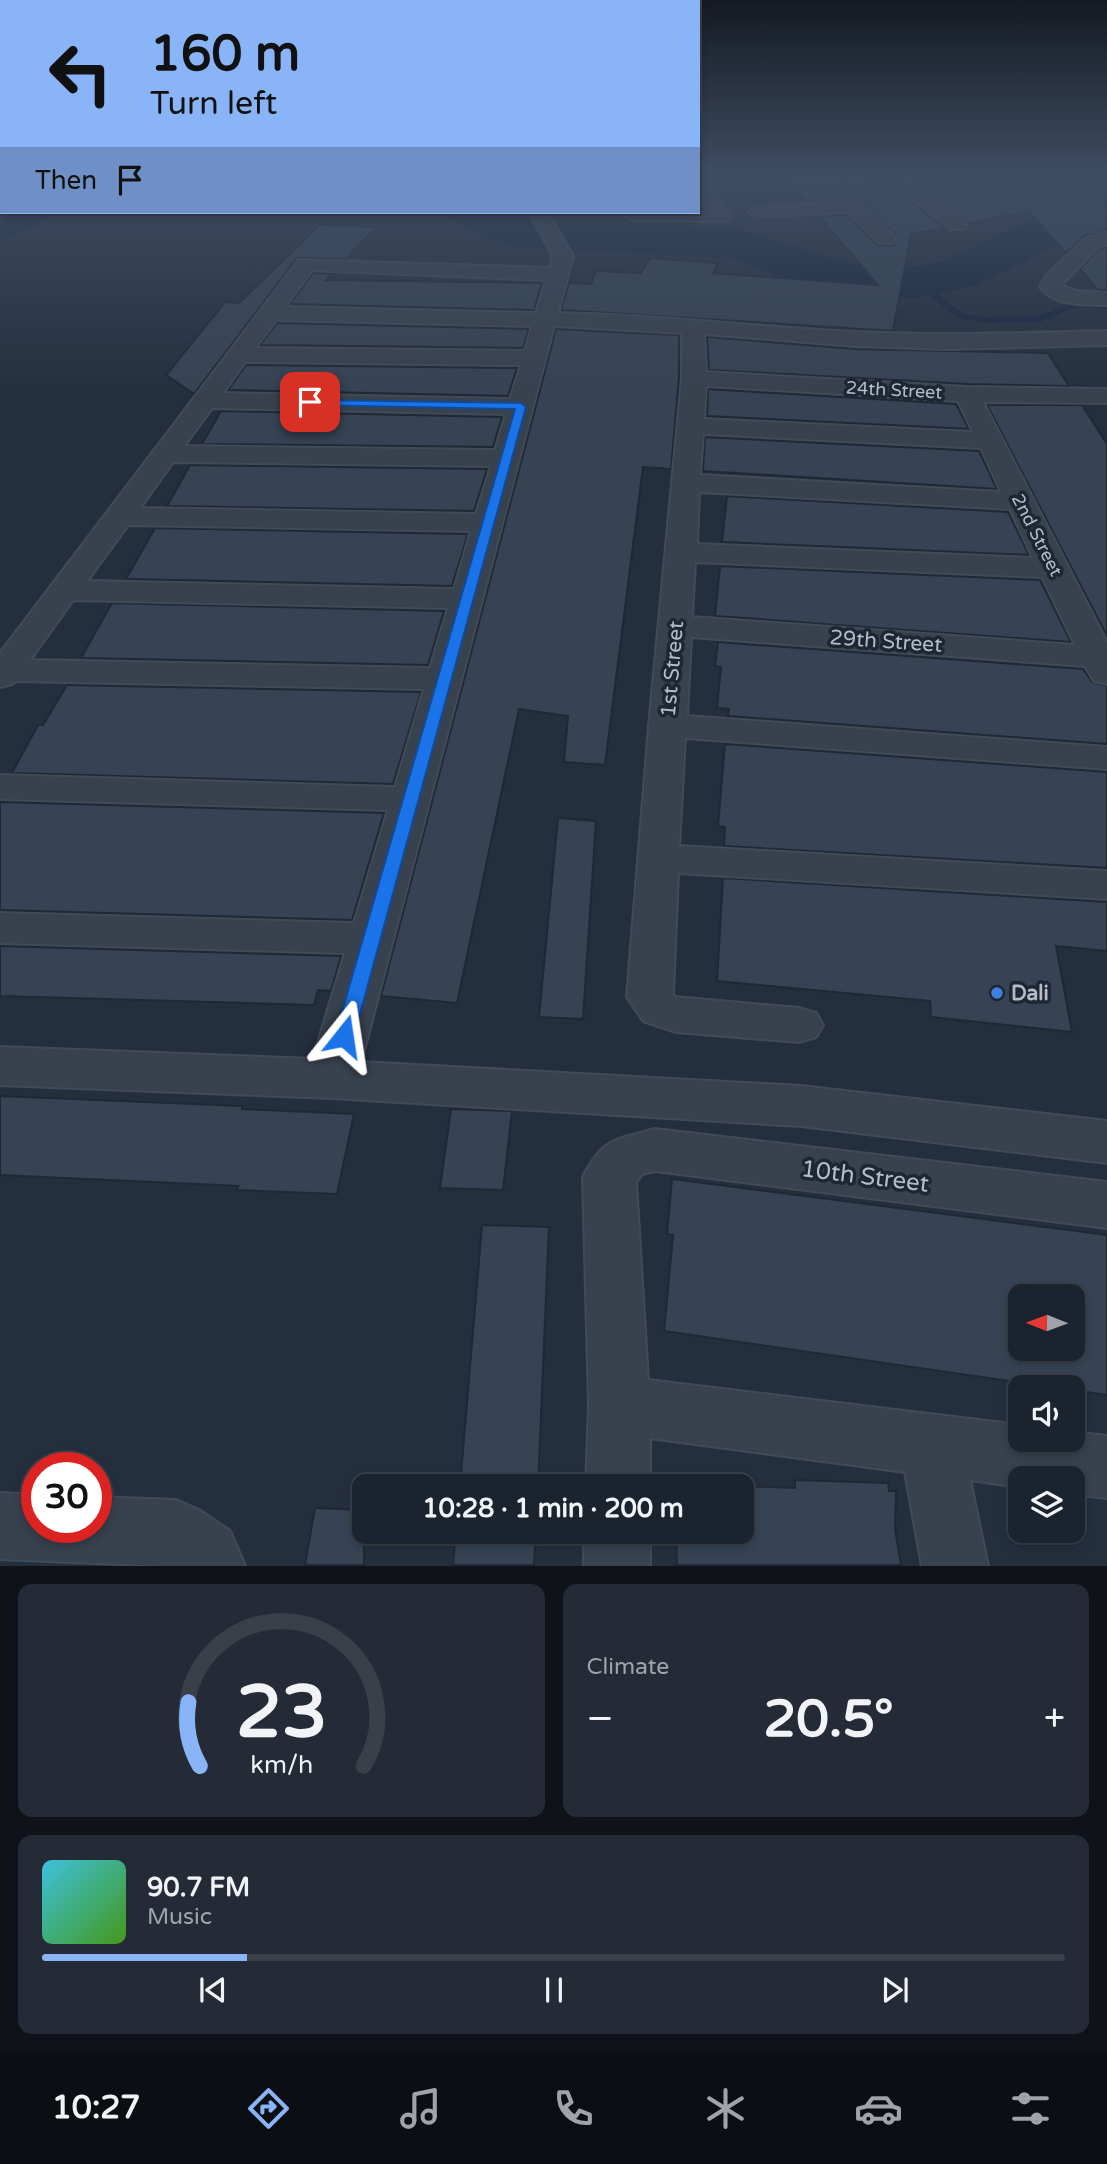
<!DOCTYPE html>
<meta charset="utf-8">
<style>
body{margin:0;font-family:"Varela Round",sans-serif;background:#242b36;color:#f1f3f6;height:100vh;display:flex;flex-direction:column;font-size:26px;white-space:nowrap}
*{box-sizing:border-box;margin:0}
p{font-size:23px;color:#a0a4aa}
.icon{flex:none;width:38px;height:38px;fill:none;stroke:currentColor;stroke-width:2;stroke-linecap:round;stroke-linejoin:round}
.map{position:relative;height:1566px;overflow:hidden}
.drawer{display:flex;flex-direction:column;gap:18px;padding:18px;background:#0f1319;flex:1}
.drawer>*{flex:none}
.top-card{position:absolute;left:0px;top:0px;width:700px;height:214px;box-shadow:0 4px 10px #0003,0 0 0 2px #39404a;background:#8ab4f8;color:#111;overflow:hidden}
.needle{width:46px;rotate:271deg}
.buttons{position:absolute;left:1008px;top:1284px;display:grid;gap:14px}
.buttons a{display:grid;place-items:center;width:77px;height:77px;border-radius:14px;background:#1b232e;box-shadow:0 4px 10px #0003,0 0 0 2px #39404a;font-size:35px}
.speed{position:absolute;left:21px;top:1452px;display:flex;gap:14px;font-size:35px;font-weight:700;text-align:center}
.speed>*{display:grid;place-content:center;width:91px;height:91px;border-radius:50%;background:#1b232e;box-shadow:0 4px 10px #0003,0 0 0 2px #39404a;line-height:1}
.speed .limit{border:10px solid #d22;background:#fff;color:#111}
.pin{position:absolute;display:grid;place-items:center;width:60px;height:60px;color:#fff;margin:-30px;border-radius:14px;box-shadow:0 4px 10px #0006}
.me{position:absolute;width:77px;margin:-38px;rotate:15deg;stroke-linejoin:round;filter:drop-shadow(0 0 5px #0008)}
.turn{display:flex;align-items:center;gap:24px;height:147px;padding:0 35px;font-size:32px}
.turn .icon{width:91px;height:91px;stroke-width:2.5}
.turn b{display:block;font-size:49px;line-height:60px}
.then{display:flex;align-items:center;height:66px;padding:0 35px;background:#0003;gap:14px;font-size:26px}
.big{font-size:52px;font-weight:700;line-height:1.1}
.drawer .widget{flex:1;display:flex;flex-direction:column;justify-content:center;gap:10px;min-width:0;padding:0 24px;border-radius:14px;background:#242b36}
.drawer .dial{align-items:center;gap:0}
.dial svg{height:182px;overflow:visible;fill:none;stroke:#39404a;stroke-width:7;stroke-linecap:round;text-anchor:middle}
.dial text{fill:#f1f3f6;stroke:none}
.song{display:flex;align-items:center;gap:21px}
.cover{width:84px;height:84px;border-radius:10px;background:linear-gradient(135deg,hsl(190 70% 55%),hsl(100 70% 35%))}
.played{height:7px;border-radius:4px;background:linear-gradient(90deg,#8ab4f8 20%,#39404a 20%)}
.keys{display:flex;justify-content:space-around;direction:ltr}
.heat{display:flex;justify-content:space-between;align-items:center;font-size:38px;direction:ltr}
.drawer .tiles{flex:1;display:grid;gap:18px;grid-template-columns:1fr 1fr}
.widget:last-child{grid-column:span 2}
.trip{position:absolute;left:352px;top:1474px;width:402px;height:70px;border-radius:14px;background:#1b232e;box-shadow:0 4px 10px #0003,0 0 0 2px #39404a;font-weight:700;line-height:70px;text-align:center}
.tab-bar{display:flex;height:112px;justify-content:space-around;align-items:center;background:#0b0e12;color:#a0a4aa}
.tab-bar .icon{width:49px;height:49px}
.tab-bar .selected{color:#8ab4f8}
.tab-bar b{font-size:32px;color:#f1f3f6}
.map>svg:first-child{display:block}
</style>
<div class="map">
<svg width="1107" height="1566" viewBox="0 0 1107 1566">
<rect width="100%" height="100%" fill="#242f3e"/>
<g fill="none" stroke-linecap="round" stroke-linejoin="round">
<path fill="#17263c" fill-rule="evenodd" d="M914,280H920L963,314L987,317L1040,316L1074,301L1107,303V309L1075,307L1041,322L987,323L957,318L914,284Z"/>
<g fill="#17263c" fill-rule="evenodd">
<path d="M2,207V212H51C40,228 19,234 0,239Z"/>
<path d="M1107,209V237L1054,245L977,285L917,298L845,292L781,277L733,258L518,247C493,241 464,234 448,212H505L518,219L737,229L845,262L917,266L945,261L1025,222Z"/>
</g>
</g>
<g fill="#364354" stroke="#1f2835" stroke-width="2" fill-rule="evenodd">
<path d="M783,175H808L831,200L806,201Z"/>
<path d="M832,175H1104V185L1094,179L920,184L906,177L898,179L897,184L844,186Z"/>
<path d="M1105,188L1107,231L1084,236L1066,253L1029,211L968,223L940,199L1094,195Z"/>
<path d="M910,200L944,228L911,234L893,331L561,310L569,283L591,284L596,271L641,273L650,258L718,263L713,273L878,285L819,216L846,215L877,245L893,246L897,240L895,234L860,201Z"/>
<path d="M321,224L376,227L346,259L297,258L194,394L166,375L225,302L239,303Z"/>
<path d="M1100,248H1107V290H1098L1080,269Z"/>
<path d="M313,273L333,274L326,280L542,283L534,310L290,304Z"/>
<path d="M277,323L529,329L523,348L260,345Z"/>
<path d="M556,329L679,335V378L671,469L643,467L605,765L564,762L568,716L519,709L457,1003L381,996Z"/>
<path d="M707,337L855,349L1048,353L1069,386L967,384L709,370Z"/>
<path d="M246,365L517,368L508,396L228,390Z"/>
<path d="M708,389L956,404L969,429L707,416Z"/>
<path d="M987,405H1082L1107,444V636Z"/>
<path d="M221,411H220L502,417L493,447L202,444Z"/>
<path d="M705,437L979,451L997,489L703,471Z"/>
<path d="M190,465L487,469L474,511L167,506Z"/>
<path d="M727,496L1008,512L1029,555L722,542Z"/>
<path d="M155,528L468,534L452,586L126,579Z"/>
<path d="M720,566L1040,580L1071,642L715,616Z"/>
<path d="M112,603L444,611L428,665L81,658Z"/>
<path d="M718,642L1083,669L1092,682L1107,686V744L728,716L729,709L717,708L721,667L715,666Z"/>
<path d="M67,685L421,692L393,784L12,773L38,725H43Z"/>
<path d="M725,744L1107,772V868L724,846L725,827L718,826Z"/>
<path d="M0,802L384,813L352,920L0,910Z"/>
<path d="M558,818L596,821L583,1019L539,1017Z"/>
<path d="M723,878L1107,902V951L1056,946L1072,1032L931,1017L930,1001L717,981Z"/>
<path d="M0,946L341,956L331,991L318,990L314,1005L0,996Z"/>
<path d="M0,1096L242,1106V1109L354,1114L337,1194L237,1190L238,1186L0,1175Z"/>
<path d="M451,1109L512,1111L503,1190L440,1188Z"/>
<path d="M672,1179L1107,1235V1395L664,1331L673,1235L667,1234ZM1020,1297H1073V1349H1020Z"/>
<path d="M482,1225L549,1227L538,1486H460Z"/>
<path d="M795,1480L888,1483L889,1491H896L895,1529L901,1565H677L676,1531H742V1486L795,1488Z"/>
<path d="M315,1508L364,1510V1565H305Z"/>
<path d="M456,1531H536L534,1565H453Z"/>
</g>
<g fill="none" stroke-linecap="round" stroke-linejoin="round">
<defs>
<g id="minor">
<path d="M810,175H828L843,189L899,187L900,181L906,180L919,187L1094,182L1103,187L1094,192L932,197L964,221L966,225L964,229H950L911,197L853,199L893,235L895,239L893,243H879L847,212L757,217L748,212L757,207L837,202Z"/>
<path d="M698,179L704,180L728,213L731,217L728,221H634L625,216L629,212L709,211L698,196Z"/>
<path d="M529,212H547L573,256L558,313C658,315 756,327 856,332C940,336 1023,333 1107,331V345L946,349L855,346L704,334L706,372L967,387L1107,389V403L983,402L1107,642V684L1094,681L1085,666L691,637L687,716L1107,747V769L685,738L679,846L1107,871V899L678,873L673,994L675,997L799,1008L816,1013L823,1025L816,1037L799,1042L676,1032L643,1021L627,997L649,726L682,378V333L554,326L361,1062L801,1086L1107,1121V1163L801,1126L332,1098L0,1085V1047L313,1059L345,953L0,943V913L354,923L388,810L0,799V775L395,787L424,689L15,681L12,684L0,687V653L299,260L550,268L553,256ZM312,270L546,280L536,313L285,307ZM276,320L532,326L525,351L255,348ZM245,362L521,365L510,399L223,393ZM706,386L958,401L973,432L704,419ZM212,408L506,414L495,450L184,446ZM703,434L981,448L1001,492L700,475ZM173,462L491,466L476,514L140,508ZM699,492L1010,509L1033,558L697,544ZM128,525L471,531L454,589L87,581ZM695,562L1042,577L1075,645L692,617ZM73,600L448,608L430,668L30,660Z"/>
<path d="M1107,233V245L1099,246L1061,285L1077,291L1107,293V305C1085,305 1054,306 1040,287L1045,277L1086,238Z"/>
<path d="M655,1129L1107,1182V1228L655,1171L642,1174L636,1182L648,1380L1020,1425V1440H1073V1432L1107,1436V1498L1073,1494V1479H1020V1487L970,1480L988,1566H922L905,1472L650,1438V1486H586L589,1405L583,1177C602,1139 616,1139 655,1129Z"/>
<path d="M0,1493L37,1495V1528H96V1497L176,1500L199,1510L230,1531L245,1566H166L0,1559Z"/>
<rect x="584" y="1531" width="66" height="35"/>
</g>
</defs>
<use href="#minor" stroke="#414a57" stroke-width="4"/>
<use href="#minor" fill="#38414e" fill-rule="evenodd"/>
</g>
<linearGradient id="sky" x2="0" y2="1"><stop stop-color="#141a22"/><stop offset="0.44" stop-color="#3f4d63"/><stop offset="1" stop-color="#3f4d63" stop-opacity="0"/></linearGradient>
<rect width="1107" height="395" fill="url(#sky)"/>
<path fill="#1a73e8" stroke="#114b97" stroke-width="2" d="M307,400L521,403L526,407L354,1036L351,1041L344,1044L337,1041L335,1036L515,409L310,405L307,404Z"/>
<circle fill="#3f7fe0" stroke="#1d2633" stroke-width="2.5" cx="997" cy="993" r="7"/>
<g text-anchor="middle" stroke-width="7" stroke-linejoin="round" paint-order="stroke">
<g font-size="18" fill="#b4bcc9" stroke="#1d2633">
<text transform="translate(894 390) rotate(3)" y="6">24th Street</text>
<text transform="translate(1037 535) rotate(63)" y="6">2nd Street</text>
</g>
<g font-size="21" fill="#b4bcc9" stroke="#1d2633">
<text transform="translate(886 641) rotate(4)" y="7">29th Street</text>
<text transform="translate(672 669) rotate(-85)" y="7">1st Street</text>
</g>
<g font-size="21" font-weight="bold" fill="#b4bcc9" stroke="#1d2633" text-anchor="start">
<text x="1011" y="1000">Dali</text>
</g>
<g font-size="24" fill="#b4bcc9" stroke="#1d2633">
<text transform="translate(865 1176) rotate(7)" y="8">10th Street</text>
</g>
</g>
</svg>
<div class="buttons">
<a><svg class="needle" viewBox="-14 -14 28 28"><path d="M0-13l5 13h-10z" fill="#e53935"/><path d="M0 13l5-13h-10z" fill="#a0a4aa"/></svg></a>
<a><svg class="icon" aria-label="sound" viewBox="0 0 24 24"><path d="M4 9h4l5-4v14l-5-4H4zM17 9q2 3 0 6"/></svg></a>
<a><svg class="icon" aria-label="layers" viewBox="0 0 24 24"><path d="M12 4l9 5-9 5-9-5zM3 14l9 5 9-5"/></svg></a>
</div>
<div class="speed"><div class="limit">30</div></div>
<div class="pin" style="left:310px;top:402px;background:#d93025"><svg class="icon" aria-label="arrive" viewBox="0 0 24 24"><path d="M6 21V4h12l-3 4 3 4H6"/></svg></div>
<svg class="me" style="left:344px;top:1036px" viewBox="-20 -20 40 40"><path d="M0-17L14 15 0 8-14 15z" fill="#1a73e8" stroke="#fff" stroke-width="4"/></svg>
<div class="trip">10:28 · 1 min · 200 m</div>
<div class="top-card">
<div class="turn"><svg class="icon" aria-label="left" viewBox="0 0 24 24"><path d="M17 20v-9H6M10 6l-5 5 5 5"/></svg><div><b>160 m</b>Turn left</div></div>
<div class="then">Then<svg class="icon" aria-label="arrive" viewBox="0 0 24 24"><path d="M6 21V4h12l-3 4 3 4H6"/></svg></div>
</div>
</div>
<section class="drawer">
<div class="tiles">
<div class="widget dial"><svg viewBox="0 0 100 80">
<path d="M14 69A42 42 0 1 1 86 69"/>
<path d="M14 69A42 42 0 0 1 9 41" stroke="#8ab4f8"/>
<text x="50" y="56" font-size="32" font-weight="700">23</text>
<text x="50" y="72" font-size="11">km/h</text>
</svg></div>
<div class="widget"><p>Climate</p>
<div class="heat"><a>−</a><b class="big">20.5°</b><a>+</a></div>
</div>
<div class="widget">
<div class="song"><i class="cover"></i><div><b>90.7 FM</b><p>Music</p></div></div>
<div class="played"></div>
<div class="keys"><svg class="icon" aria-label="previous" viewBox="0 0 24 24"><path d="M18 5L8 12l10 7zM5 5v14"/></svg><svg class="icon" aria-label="pause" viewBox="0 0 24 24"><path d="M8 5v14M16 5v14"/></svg><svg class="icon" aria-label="next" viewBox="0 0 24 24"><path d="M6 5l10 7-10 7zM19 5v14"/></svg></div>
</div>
</div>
</section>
<nav class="tab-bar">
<b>10:27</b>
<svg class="icon selected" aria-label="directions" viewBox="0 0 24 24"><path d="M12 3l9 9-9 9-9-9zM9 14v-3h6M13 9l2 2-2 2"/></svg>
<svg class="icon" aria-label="music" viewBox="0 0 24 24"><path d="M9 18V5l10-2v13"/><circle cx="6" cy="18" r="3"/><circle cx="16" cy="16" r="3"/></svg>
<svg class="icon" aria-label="phone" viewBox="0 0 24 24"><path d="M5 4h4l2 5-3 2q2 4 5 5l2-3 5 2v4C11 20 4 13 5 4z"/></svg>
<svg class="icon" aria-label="climate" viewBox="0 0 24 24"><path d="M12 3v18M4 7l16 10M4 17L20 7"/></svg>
<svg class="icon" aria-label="car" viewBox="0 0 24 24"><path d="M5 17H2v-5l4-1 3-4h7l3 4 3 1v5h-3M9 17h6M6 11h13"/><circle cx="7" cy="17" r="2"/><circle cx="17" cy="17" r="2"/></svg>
<svg class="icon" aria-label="filters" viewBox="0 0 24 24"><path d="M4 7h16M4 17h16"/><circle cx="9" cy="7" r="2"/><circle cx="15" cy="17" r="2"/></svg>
</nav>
